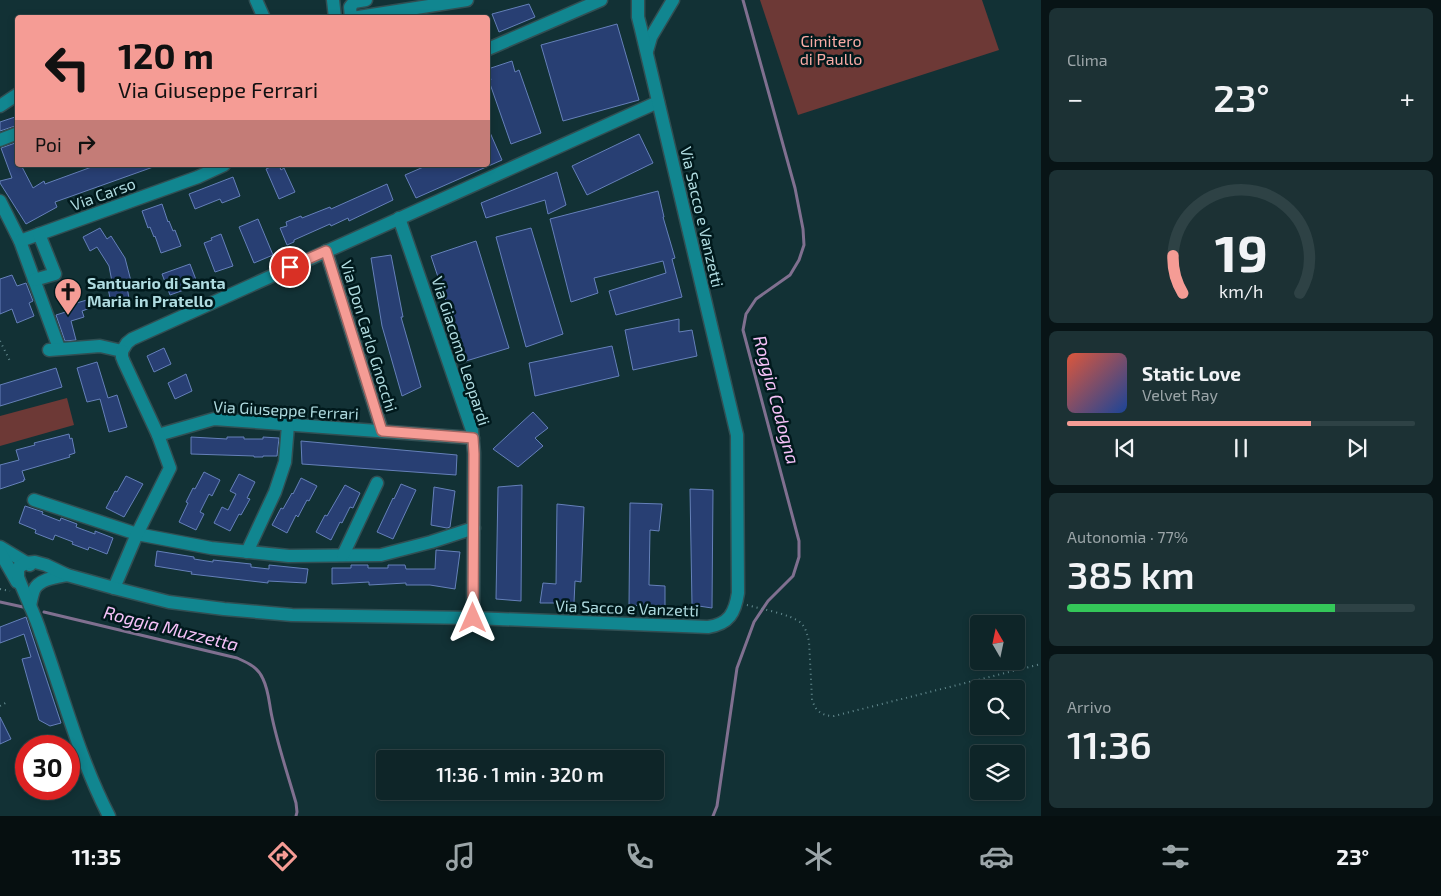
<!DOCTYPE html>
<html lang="it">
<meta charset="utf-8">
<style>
body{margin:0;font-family:"Exo 2",sans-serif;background:#1c3134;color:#f1f3f6;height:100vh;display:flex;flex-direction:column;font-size:19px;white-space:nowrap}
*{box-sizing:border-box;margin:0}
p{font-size:16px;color:#9ba5a8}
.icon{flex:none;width:28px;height:28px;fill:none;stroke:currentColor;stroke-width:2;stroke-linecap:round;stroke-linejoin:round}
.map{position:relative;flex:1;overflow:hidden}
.side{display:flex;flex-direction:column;gap:8px;padding:8px;background:#081416;width:400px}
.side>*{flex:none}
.banner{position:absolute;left:15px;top:15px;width:475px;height:152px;border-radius:5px;box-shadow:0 2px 8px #0003,0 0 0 1px #2e4245;background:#f59c95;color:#111;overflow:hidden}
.needle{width:32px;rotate:351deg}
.controls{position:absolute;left:970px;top:615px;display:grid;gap:10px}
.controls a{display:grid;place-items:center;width:55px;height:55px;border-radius:5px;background:#0e2528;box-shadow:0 2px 8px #0003,0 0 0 1px #2e4245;font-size:25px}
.speed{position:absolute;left:15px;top:735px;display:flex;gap:10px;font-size:25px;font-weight:700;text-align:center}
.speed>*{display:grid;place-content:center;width:65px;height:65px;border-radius:50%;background:#0e2528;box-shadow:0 2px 8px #0003,0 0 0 1px #2e4245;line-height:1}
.speed .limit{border:8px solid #d22;background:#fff;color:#111}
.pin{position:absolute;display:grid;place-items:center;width:42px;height:42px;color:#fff;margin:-21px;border:2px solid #fff;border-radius:50%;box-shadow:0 1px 5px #0007}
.me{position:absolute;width:55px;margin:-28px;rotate:0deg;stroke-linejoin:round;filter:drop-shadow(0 0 4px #0008)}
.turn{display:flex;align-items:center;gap:18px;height:105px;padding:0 20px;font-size:22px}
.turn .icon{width:65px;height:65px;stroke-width:2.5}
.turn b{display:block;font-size:35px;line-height:42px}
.then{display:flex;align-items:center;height:48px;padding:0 20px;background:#0003;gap:10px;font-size:19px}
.big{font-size:38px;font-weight:600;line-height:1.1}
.side .tile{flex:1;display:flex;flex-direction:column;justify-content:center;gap:8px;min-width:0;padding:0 18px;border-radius:8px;background:#1c3134}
.side .dial{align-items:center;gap:0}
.dial svg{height:130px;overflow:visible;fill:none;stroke:#2e4245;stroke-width:7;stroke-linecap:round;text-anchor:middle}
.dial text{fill:#f1f3f6;stroke:none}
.song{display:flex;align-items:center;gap:15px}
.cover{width:60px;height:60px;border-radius:8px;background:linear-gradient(135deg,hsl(10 70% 55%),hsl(220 70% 35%))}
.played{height:5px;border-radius:2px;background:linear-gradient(90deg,#f59c95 70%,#2e4245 70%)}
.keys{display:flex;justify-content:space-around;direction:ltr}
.heat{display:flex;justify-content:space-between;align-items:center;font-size:28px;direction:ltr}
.charge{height:8px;border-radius:4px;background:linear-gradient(90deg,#34c759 77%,#2e4245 0)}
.trip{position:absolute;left:376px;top:750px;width:288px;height:50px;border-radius:5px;background:#0e2528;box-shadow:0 2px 8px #0003,0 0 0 1px #2e4245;font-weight:600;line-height:50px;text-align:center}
.menu{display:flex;height:80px;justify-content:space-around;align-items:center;background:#060f10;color:#9ba5a8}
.menu .icon{width:35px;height:35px}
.menu .selected{color:#f59c95}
.menu b{font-size:22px;color:#f1f3f6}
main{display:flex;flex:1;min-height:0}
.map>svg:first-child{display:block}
</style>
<main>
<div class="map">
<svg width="1041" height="816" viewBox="0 0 1041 816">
<rect width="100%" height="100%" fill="#123135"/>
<g fill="#6d3936">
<path d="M760,0H982L999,50L798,115Z"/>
<path d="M67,398L74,425L0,446V416Z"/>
</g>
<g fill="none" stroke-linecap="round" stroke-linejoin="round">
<g stroke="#807090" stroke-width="3">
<path d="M0,602L23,607"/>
<path d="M44,612L237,658C248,663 258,667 263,679C269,691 269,704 272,717C278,746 288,775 296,803L297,812L296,816"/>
<path d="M713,816L717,806L737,668L754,622L768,601L793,576L799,557V541L743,330L746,314L756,299L790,275L799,260L804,245L803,229L795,188L743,0"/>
</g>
</g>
<g fill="#283f73" stroke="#6580b9">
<path d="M529,4L535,17L499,32L492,14Z"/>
<path d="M617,24L639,100L563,121L541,45Z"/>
<path d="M512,61L515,72L519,70L541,133L511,144L489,81L491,80L488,69Z"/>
<path d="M18,116V125L0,131V122Z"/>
<path d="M488,128L502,160L416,198L405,175L428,165H488Z"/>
<path d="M639,134L653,163L587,195L572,166Z"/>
<path d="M18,142V165H21L33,188L44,181L45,184L97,165H155L156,166L55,202L57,207L26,224L0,183V181L12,178L1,148Z"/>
<path d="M275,165H279L281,170L284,168L295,192L279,199L266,169Z"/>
<path d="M557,172L566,205L548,214L545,200L486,218L481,203Z"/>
<path d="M233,177L240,196L222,203L220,199L195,209L189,194Z"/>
<path d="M387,184L393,200L349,221L348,218L331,226L330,224L294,240V242L287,245L280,228L287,226L286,222L301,216L302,218L330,207L331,209Z"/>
<path d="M658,191L664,217H663L675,258L672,259L682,297L616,315L609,291L666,273L663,261L594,278L598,293L571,302L550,219Z"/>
<path d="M162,204L168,222L169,221L173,231L175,230L181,246L161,253L155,236L154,237L150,227L148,228L142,211Z"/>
<path d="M258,219L273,255L254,263L239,227Z"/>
<path d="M100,228L107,239L111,236L125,258L132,285L127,286L129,299L111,303L108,288L113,287L109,266L97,247L90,251L83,237Z"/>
<path d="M531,228L563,334L526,347L496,237Z"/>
<path d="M221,234L233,266L215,272L204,243L212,240L211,238Z"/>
<path d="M476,241L509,348L466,361L431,256Z"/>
<path d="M391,255L403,317H401L421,387L402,396L382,326L371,258Z"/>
<path d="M190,264L198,285L170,295L162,274Z"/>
<path d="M12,275L17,286L26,283L33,301L29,303L34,316L17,323L12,309L0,314V279Z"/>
<path d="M90,299L93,307L82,311L84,317L71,321L76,340L65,341L56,315L72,310L70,305Z"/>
<path d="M679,319V332L692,330L697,356L633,370L625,330Z"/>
<path d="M612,346L619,376L535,396L529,363Z"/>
<path d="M164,348L171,364L154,372L147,356Z"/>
<path d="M97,362L108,398L117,395L127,427L109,432L100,399L87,402L77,368Z"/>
<path d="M56,368L62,387L0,406V385Z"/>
<path d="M186,374L192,391L175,399L168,383Z"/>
<path d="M533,412L548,428L535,438L543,446L518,467L493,449Z"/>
<path d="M69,434L70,439L72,438L75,453L69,455L70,457L22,471L25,480H23L24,481L0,489V465L19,460L16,450L35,445L34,443Z"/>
<path d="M191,437L227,439V437H244V439H263V437L279,438L277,456H263V457H254V456L191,454Z"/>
<path d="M301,441L457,455L456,475L302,464Z"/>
<path d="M204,472L220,480L212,496L209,494L200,512L204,514L196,530L179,522L188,503L186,502L193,488L195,489Z"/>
<path d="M239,474L255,482L247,498L250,499L241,515L239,514L230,531L214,523L222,507L228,510L236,494L230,491Z"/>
<path d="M126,476L143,484L124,517L106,508L115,491L117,492Z"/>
<path d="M301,478L317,486L309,501L307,500L298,517L296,515L287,533L272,525L281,508L283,509L292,493L293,494Z"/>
<path d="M401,484L416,490L393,539L377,532L393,498L394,499Z"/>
<path d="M345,485L360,493L353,508L350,507L342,523L340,522L331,540L316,532L325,515L327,516Z"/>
<path d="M522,485L521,601L496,599L498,487Z"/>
<path d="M434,487L455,491L450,527L447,528L431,525Z"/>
<path d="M690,489L713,490L712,608L692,605Z"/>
<path d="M630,503L662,504L659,531L650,530L649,585L665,586V607L629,605Z"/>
<path d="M557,504L584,507L581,582L575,581L574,603H540L543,583L556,584Z"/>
<path d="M25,506L43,512L42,514L60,521L61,518L77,524L76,527L95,534V531L113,538L107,554L89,547L88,550L72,544L73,542L55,535L53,540L35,533L36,530L19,523Z"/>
<path d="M436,550L460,552L455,589L430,585H406V583L369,585V582L332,584V568H351V565H368V568H388V565H405L406,569H435Z"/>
<path d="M157,551L194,557V559L213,562V560L251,564V567L269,569V565L308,569L306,583L268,581V583L191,574L192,572L155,566Z"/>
<path d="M26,617L61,723L50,726L39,720L22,659L31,657L24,634L0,643V627Z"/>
<path d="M0,717L11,739L0,744Z"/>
</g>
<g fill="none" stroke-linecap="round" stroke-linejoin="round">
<defs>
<g id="minor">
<path d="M256,0L264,18"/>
<path d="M333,0L335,18"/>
<path d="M351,18L350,7L354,2L366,0"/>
<path d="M352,18L467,0"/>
<path d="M488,49L601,0"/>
<path d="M647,51L651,37L673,0"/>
<path d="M0,106L18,94"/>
<path d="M0,140L18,133"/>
<path d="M0,201L20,241L59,348"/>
<path d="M399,218L472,430L474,453L473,618"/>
<path d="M20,241L198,177L224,165"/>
<path d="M326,251L382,431"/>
<path d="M34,280L55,274L39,234"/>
<path d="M49,350L100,346L122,351"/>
<path d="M122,351L127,343L132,339L658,102"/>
<path d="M158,435L214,419L473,438"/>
<path d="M34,500L137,534L211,548L289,556L381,555L431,542L474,528"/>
<path d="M0,547L30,565"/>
<path d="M0,552L17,582"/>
<path d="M247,552L275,492L285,462L288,425"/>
<path d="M343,555L377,483"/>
<path d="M114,588L137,534L170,468L158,435L124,362L122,357V351"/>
<path d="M30,606C31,601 32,595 34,590C39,579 56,577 67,575"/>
<path d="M109,816C79,758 63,695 41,634C35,614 25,596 18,577V568L25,563L35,562L46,565L67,575L114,588L169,602L224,609L292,615L473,618L708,627C729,624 735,613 738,593L737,435L641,29L638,17V0"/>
</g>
</defs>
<use href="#minor" stroke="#314f53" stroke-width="15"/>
<g stroke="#648a8f" stroke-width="2" stroke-dasharray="1 4" stroke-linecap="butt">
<path d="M0,341L10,361"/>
<path d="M0,589L10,591"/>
<path d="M747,605C760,609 791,614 801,623C806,628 807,634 809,641L812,699C815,711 822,716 834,716L1041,664"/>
<path d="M0,706L7,702"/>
</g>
<use href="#minor" stroke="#118690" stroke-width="12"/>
</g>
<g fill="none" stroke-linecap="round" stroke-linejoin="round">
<defs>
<path id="route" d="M290,267L326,251L382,431L473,438L474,454L473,618"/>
</defs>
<use href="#route" stroke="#9f6561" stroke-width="12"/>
<use href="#route" stroke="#f59c95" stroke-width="9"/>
</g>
<defs>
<symbol id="church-pin" viewBox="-11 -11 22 30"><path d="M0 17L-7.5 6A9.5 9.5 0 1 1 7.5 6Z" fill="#f59c95" stroke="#00191c"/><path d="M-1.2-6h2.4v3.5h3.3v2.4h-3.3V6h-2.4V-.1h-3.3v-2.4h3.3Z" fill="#111"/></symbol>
</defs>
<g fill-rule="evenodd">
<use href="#church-pin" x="52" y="276" width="32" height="43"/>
</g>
<g text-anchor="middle" stroke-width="5" stroke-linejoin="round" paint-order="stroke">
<g font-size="16" fill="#f9aba5" stroke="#00191c">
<text x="831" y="47">Cimitero<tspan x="831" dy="18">di Paullo</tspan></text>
</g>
<g font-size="16" fill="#afdbe0" stroke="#00191c">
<text transform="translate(103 194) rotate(-20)" y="6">Via Carso</text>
<text transform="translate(702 217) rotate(77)" y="6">Via Sacco e Vanzetti</text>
<text transform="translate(369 336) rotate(73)" y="6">Via Don Carlo Gnocchi</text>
<text transform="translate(461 351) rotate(72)" y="6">Via Giacomo Leopardi</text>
<text transform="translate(286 410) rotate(3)" y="6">Via Giuseppe Ferrari</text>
<text transform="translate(627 608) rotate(2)" y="6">Via Sacco e Vanzetti</text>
</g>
<g font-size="16" font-weight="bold" fill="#afdbe0" stroke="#00191c" text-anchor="start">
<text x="87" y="289">Santuario di Santa<tspan x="87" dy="18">Maria in Pratello</tspan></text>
</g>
<g font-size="18" font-style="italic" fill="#f6c2f9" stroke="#00191c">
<text transform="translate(776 400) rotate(75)" y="6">Roggia Codogna</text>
<text transform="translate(171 629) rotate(14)" y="6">Roggia Muzzetta</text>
</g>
</g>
</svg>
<div class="controls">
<a><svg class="needle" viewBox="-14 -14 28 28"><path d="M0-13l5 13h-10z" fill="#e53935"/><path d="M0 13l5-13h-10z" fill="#9ba5a8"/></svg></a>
<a><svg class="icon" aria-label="search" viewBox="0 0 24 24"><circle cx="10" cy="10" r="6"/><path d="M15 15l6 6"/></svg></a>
<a><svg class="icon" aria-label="layers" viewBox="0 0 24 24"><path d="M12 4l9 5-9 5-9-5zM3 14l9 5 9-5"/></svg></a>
</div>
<div class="speed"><div class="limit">30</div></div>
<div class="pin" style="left:290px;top:267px;background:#d93025"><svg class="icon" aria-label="arrive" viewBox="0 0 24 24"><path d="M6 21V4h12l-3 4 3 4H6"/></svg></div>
<svg class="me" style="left:473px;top:618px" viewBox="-20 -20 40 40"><path d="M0-17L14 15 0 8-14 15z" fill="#f59c95" stroke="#fff" stroke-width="4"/></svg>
<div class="trip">11:36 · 1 min · 320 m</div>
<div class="banner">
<div class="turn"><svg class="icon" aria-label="left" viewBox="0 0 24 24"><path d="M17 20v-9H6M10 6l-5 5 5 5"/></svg><div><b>120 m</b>Via Giuseppe Ferrari</div></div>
<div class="then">Poi<svg class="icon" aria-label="right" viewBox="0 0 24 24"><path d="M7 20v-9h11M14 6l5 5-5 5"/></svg></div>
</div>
</div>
<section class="side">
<div class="tile"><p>Clima</p>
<div class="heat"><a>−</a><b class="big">23°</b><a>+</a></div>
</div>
<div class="tile dial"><svg viewBox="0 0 100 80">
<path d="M14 69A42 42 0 1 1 86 69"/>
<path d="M14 69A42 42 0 0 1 8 46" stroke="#f59c95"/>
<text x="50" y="56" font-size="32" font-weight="700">19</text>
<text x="50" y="72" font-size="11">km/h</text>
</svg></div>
<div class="tile">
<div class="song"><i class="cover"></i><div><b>Static Love</b><p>Velvet Ray</p></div></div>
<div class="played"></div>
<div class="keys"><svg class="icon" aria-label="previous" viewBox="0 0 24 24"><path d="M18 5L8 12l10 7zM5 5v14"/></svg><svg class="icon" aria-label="pause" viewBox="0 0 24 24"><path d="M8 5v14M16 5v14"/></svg><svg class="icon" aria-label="next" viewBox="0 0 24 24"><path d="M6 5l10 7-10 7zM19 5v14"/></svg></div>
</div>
<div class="tile"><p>Autonomia · 77%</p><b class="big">385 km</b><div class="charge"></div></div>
<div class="tile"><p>Arrivo</p><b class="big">11:36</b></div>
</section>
</main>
<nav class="menu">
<b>11:35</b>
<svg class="icon selected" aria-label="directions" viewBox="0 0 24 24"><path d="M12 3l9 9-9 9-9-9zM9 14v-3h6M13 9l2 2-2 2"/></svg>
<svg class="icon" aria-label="music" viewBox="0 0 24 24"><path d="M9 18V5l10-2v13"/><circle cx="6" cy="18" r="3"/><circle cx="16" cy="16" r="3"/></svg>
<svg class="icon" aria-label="phone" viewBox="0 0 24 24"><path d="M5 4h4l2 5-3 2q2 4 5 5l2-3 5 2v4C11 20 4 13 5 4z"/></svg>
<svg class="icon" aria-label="climate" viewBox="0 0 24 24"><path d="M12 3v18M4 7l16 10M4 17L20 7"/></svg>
<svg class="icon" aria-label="car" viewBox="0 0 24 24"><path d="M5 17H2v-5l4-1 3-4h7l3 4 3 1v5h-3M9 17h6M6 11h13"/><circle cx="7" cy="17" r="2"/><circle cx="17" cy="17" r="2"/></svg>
<svg class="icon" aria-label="filters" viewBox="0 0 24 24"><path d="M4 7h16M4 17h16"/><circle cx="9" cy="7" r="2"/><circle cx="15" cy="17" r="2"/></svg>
<b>23°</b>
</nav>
